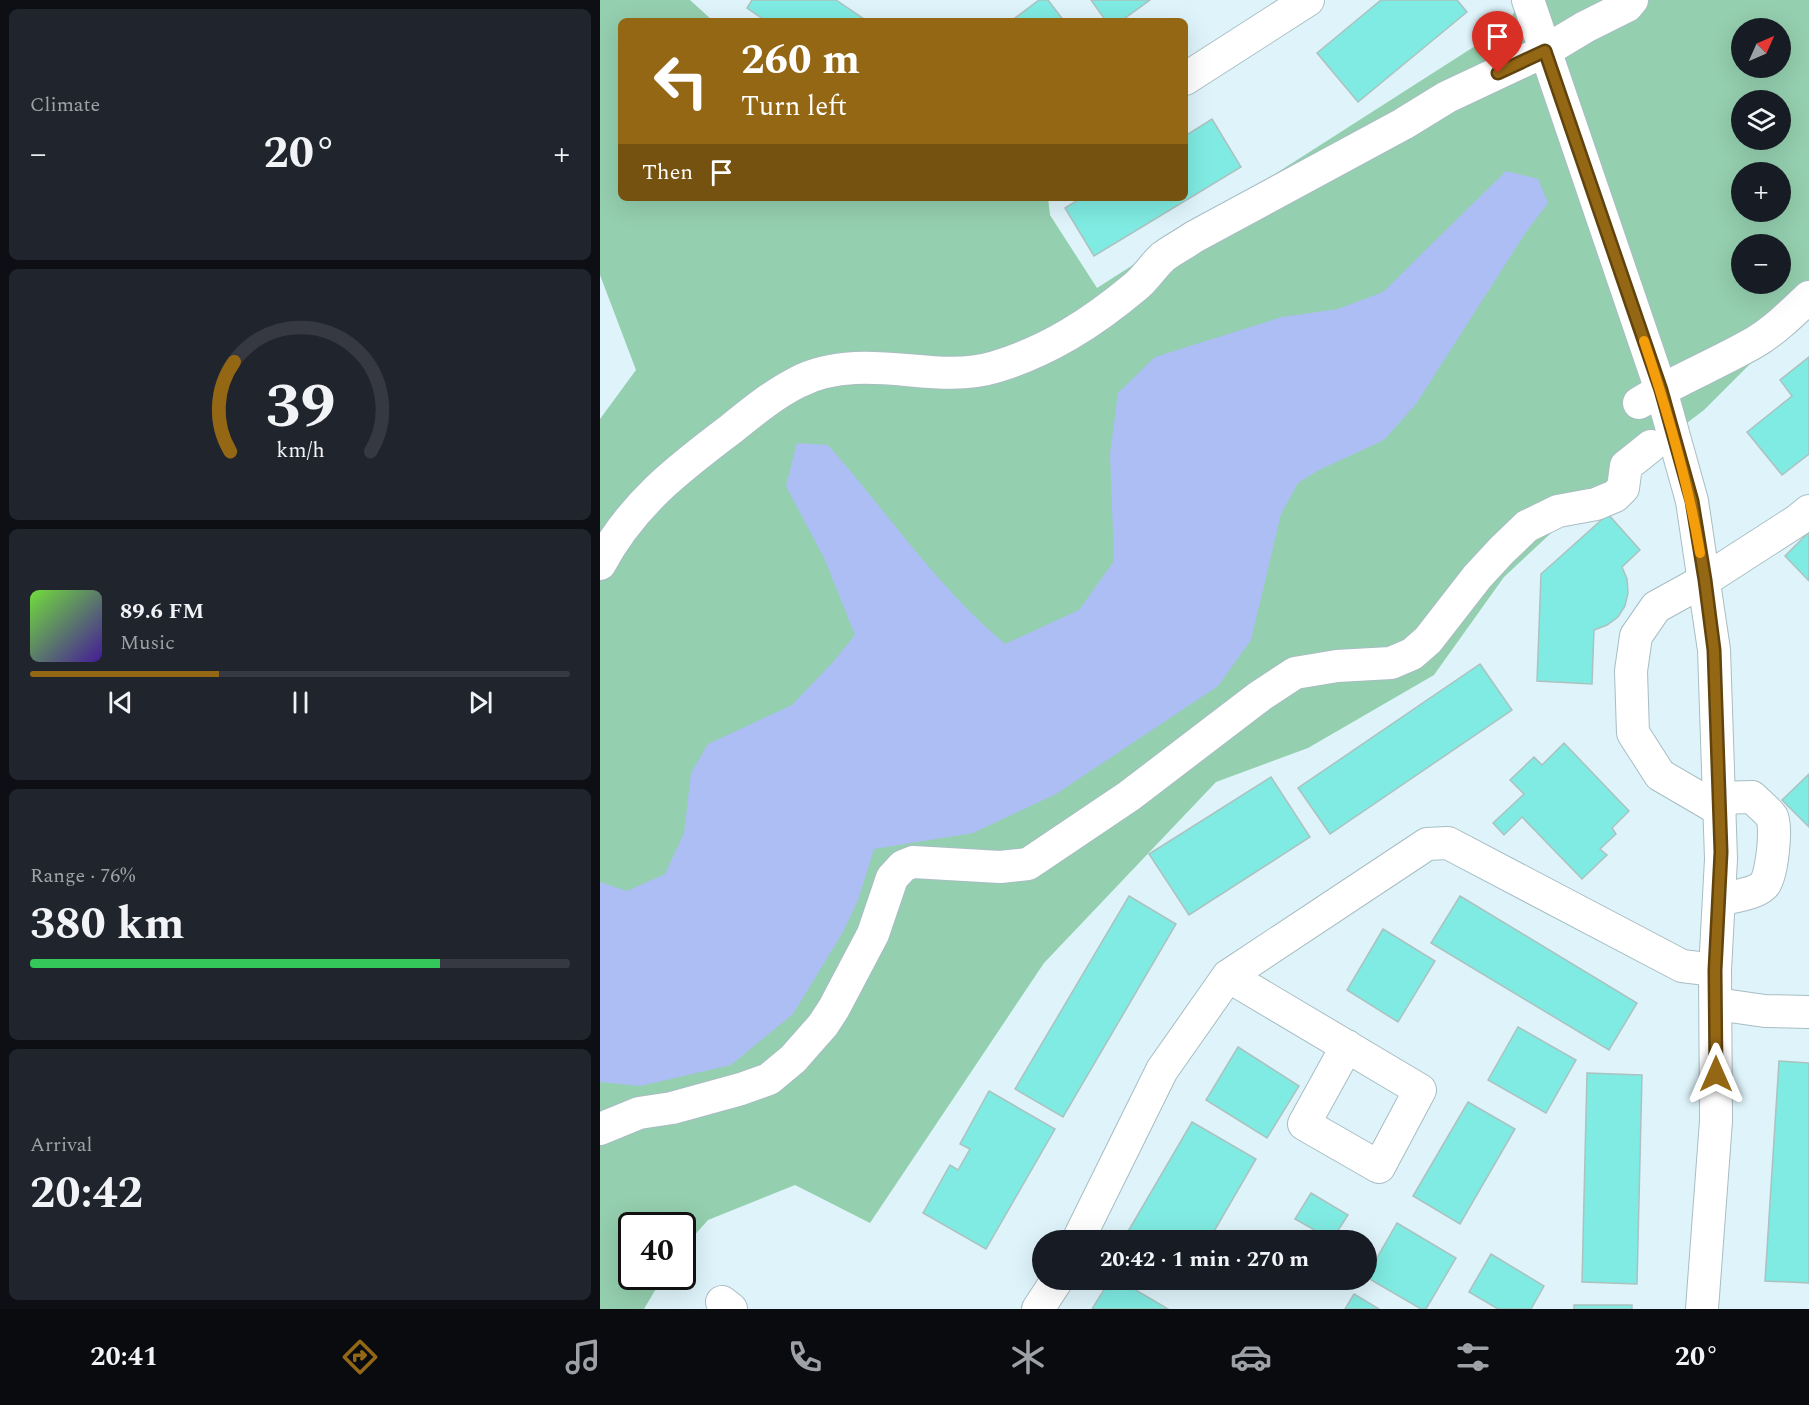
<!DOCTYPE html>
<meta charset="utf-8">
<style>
body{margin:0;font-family:Spectral,serif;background:#20242c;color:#f1f3f6;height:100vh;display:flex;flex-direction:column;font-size:22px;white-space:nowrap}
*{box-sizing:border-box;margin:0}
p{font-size:20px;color:#9ea1a6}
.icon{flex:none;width:33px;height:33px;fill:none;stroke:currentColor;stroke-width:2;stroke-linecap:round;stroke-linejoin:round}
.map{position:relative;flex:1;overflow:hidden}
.sheet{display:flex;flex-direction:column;gap:9px;padding:9px;background:#0d0f14;width:600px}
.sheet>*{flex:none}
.top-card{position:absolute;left:18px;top:18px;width:570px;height:183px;border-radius:9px;box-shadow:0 6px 24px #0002;background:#946714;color:#fff;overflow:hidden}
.needle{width:39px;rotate:45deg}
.buttons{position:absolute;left:1131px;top:18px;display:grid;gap:12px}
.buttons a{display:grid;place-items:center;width:60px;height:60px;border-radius:50%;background:#171b24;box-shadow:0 6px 24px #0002;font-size:30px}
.speed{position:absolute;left:18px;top:1212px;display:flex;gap:12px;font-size:30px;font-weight:700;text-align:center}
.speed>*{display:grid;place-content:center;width:78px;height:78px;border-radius:50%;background:#171b24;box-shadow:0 6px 24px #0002;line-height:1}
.speed .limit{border:3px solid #111;border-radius:9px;background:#fff;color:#111}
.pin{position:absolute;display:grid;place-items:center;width:51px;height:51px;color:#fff;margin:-62px -26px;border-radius:50% 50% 50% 0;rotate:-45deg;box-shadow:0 0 6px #0007}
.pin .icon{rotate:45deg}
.me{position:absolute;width:66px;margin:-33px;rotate:0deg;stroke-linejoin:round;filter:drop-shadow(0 0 4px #0008)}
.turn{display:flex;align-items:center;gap:21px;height:126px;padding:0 24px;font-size:27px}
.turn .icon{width:78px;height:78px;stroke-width:2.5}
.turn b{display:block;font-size:42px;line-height:51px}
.then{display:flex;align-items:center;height:57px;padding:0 24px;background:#0003;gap:12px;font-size:22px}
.big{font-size:45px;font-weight:700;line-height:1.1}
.sheet .widget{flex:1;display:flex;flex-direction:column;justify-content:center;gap:9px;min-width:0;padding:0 21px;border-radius:9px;background:#20242c}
.sheet .dial{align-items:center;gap:0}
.dial svg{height:156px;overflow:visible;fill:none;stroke:#363941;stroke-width:7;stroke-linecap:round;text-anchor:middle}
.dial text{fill:#f1f3f6;stroke:none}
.song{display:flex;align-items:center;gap:18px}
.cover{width:72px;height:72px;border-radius:9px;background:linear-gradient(135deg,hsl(100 70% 55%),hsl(260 70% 35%))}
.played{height:6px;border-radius:3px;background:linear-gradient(90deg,#946714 35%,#363941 35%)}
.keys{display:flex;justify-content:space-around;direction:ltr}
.heat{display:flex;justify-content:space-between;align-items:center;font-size:33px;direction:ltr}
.charge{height:9px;border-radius:4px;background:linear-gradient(90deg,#34c759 76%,#363941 0)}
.trip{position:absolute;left:432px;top:1230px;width:345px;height:60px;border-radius:30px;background:#171b24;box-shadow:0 6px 24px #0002;font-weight:700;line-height:60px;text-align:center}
.menu{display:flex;height:96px;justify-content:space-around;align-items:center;background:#090b0e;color:#9ea1a6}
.menu .icon{width:42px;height:42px}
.menu .on{color:#946714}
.menu b{font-size:27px;color:#f1f3f6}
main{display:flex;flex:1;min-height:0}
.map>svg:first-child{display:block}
</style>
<main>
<section class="sheet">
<div class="widget"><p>Climate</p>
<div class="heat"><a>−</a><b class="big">20°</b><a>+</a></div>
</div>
<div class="widget dial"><svg viewBox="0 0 100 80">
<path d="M14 69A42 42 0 1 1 86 69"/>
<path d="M14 69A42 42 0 0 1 16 23" stroke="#946714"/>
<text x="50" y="56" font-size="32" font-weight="700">39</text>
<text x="50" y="72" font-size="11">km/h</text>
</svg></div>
<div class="widget">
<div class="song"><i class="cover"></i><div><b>89.6 FM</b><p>Music</p></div></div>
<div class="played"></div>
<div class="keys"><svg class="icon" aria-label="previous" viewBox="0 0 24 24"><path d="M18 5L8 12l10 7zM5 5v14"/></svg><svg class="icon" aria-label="pause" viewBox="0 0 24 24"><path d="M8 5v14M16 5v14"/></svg><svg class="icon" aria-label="next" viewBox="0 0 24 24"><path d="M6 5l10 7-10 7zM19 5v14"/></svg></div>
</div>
<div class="widget"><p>Range · 76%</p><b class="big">380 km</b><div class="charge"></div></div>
<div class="widget"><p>Arrival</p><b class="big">20:42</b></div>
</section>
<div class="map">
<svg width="1209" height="1309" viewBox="0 0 1209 1309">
<rect width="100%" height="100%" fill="#def4fa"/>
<path fill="#94cfaf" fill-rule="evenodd" d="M0,0H90L113,21H21V198H448L450,215L497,288L908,25L920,0H1209V305L1104,410L992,495L904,577L834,675L708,748L616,782L444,963L270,1223L195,1185L108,1220L83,1248L82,1226H32V1276L63,1277L44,1309H0V419L36,370L0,275ZM1142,28H1180V68H1142ZM1142,100H1180V140H1142ZM1142,172H1180V212H1142ZM1142,244H1180V284H1142Z"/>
<path fill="#adbef5" d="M906,171L938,179L948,203L926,232L816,404L784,440L719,470L698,483L681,514L651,640L618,686L456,794L373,833L274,849L258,900L243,932L193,1014L131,1065L40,1086L0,1082V882L27,891L65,874L84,833L91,773L108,744L192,705L233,662L255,635L225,560L186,486L197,443L228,445C287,512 337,587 405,644L479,610L514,561L510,454L518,393L555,357L682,317L738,309L783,292Z"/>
<g fill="#7febe2" stroke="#acc2c0" stroke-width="1.5">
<path d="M152,0H236L267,21H166L147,8Z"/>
<path d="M439,0H448L464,21H411Z"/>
<path d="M491,0H550L521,21H506Z"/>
<path d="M781,0H857L867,12L758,102L717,53Z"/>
<path d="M612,119L641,167L494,256L465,208L481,198H585V136Z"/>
<path d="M1209,357V454L1182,475L1147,432L1192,396L1180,380Z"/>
<path d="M1008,514L1040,550L1022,567L1027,579L1028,593L1025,606L1018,617L1007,625L994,630L992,684L937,681L941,574Z"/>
<path d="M1209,532V581L1185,556Z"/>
<path d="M880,664L912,710L730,834L698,788Z"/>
<path d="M964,743L1029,811L1012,828L1016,834L1000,849L1007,855L982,879L922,817L904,835L893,823L924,794L910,780L934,757L942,765Z"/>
<path d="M1209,774V827L1182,800Z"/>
<path d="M671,777L710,837L589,915L549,854Z"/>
<path d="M529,896L576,924L463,1117L415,1089Z"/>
<path d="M860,896L1037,1003L1009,1050L831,943Z"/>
<path d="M783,929L835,961L798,1022L747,990Z"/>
<path d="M918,1027L976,1060L946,1113L888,1080Z"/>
<path d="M638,1047L699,1086L667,1138L606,1100Z"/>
<path d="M1179,1061L1209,1063V1283L1165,1281Z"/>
<path d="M987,1073L1042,1075L1037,1284L982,1282Z"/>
<path d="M389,1091L455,1129L386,1249L323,1213L350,1165L358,1170L370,1149L360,1144Z"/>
<path d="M868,1102L915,1129L860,1224L813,1196Z"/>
<path d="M592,1122L656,1159L609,1240H523Z"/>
<path d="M711,1193L748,1215L732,1240L695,1219Z"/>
<path d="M797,1223L856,1258L826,1309H821L766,1277Z"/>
<path d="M891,1254L944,1286L931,1309H898L869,1292Z"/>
<path d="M510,1280H519L568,1309H492Z"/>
<path d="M754,1294L779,1309H745Z"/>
<rect x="974" y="1305" width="58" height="4"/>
</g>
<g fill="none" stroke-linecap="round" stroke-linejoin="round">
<defs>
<g id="minor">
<path d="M928,0L1061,390L1092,501L1114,650L1121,859L1115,970L1116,1121L1102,1309"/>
<path d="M585,79L708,0"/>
<path d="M1039,403C1076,380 1117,364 1155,342C1175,330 1192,313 1209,297"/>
<path d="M0,564C32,504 78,469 131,429C152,412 174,394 198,382C215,373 236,369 255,368C301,365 349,381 395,367C448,351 492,323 535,287C546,278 553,266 563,257C572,250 584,244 594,237L803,124L847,97L945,51L985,27L1027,6L1032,0"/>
<path d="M1119,798L1152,797C1158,803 1167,810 1172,817C1177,827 1172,877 1164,885C1154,895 1132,896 1120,900"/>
<path d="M1120,810L1060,775L1033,733L1031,671L1036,636L1056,607L1105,580L1198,520L1209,511"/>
<path d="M628,976L820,1090L779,1167L704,1124L747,1046"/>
<path d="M1116,1004L1165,1011L1209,1012"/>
<path d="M0,1129L39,1113L72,1108L141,1089L169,1079L193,1059L223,1025L234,1008L273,934L292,878L303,866L313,862L400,867L428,864L529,796L660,696L695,673L737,666L791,663L812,654L828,640L877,577L902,550L927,526L958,511L996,504L1015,496L1023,488L1026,466L1051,446"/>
<path d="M478,1240L562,1070L628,976L827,844L848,843L1082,966L1115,970"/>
<path d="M122,1302L131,1309"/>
<path d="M438,1309L457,1280"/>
</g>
</defs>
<use href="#minor" stroke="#a8bdc3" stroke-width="34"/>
<use href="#minor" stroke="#fff" stroke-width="32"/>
</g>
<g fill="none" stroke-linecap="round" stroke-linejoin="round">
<defs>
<path id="route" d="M898,73L945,51L1061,390L1092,501L1105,580L1114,650L1121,852L1115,970L1116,1074"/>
</defs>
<use href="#route" stroke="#60430d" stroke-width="15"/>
<use href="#route" stroke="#946714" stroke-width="10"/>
<path stroke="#f59e0b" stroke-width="10" d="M1044,341C1067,410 1088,481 1100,553"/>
</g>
</svg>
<div class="buttons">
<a><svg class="needle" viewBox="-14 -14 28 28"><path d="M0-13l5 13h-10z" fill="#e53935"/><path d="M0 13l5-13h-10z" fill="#9ea1a6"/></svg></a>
<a><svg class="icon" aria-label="layers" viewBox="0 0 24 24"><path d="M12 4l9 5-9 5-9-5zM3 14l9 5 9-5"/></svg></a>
<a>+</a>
<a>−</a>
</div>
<div class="speed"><div class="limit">40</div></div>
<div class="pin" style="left:898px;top:73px;background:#d93025"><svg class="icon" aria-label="arrive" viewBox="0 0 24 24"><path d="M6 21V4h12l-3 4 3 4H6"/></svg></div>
<svg class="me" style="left:1116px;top:1074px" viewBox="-20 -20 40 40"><path d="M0-17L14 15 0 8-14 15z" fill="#946714" stroke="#fff" stroke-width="4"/></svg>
<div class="trip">20:42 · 1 min · 270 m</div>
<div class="top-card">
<div class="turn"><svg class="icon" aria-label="left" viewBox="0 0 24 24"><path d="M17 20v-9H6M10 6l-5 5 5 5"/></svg><div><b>260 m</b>Turn left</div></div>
<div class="then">Then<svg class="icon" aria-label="arrive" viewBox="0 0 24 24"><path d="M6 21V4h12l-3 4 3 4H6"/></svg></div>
</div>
</div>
</main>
<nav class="menu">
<b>20:41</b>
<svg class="icon on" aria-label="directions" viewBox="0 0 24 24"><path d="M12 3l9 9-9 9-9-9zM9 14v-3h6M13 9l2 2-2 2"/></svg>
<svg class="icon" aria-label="music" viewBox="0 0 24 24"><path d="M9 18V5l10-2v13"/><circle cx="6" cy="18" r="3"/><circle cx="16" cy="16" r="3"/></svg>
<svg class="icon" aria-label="phone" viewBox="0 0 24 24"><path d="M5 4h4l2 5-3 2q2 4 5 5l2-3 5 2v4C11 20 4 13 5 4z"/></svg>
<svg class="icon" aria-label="climate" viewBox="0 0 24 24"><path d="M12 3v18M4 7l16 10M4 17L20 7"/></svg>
<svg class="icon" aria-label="car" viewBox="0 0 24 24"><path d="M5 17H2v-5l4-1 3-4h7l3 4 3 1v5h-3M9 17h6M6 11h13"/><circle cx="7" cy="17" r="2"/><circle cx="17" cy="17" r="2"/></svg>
<svg class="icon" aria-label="filters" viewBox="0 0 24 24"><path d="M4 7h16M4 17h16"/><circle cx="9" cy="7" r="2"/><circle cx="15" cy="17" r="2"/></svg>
<b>20°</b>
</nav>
